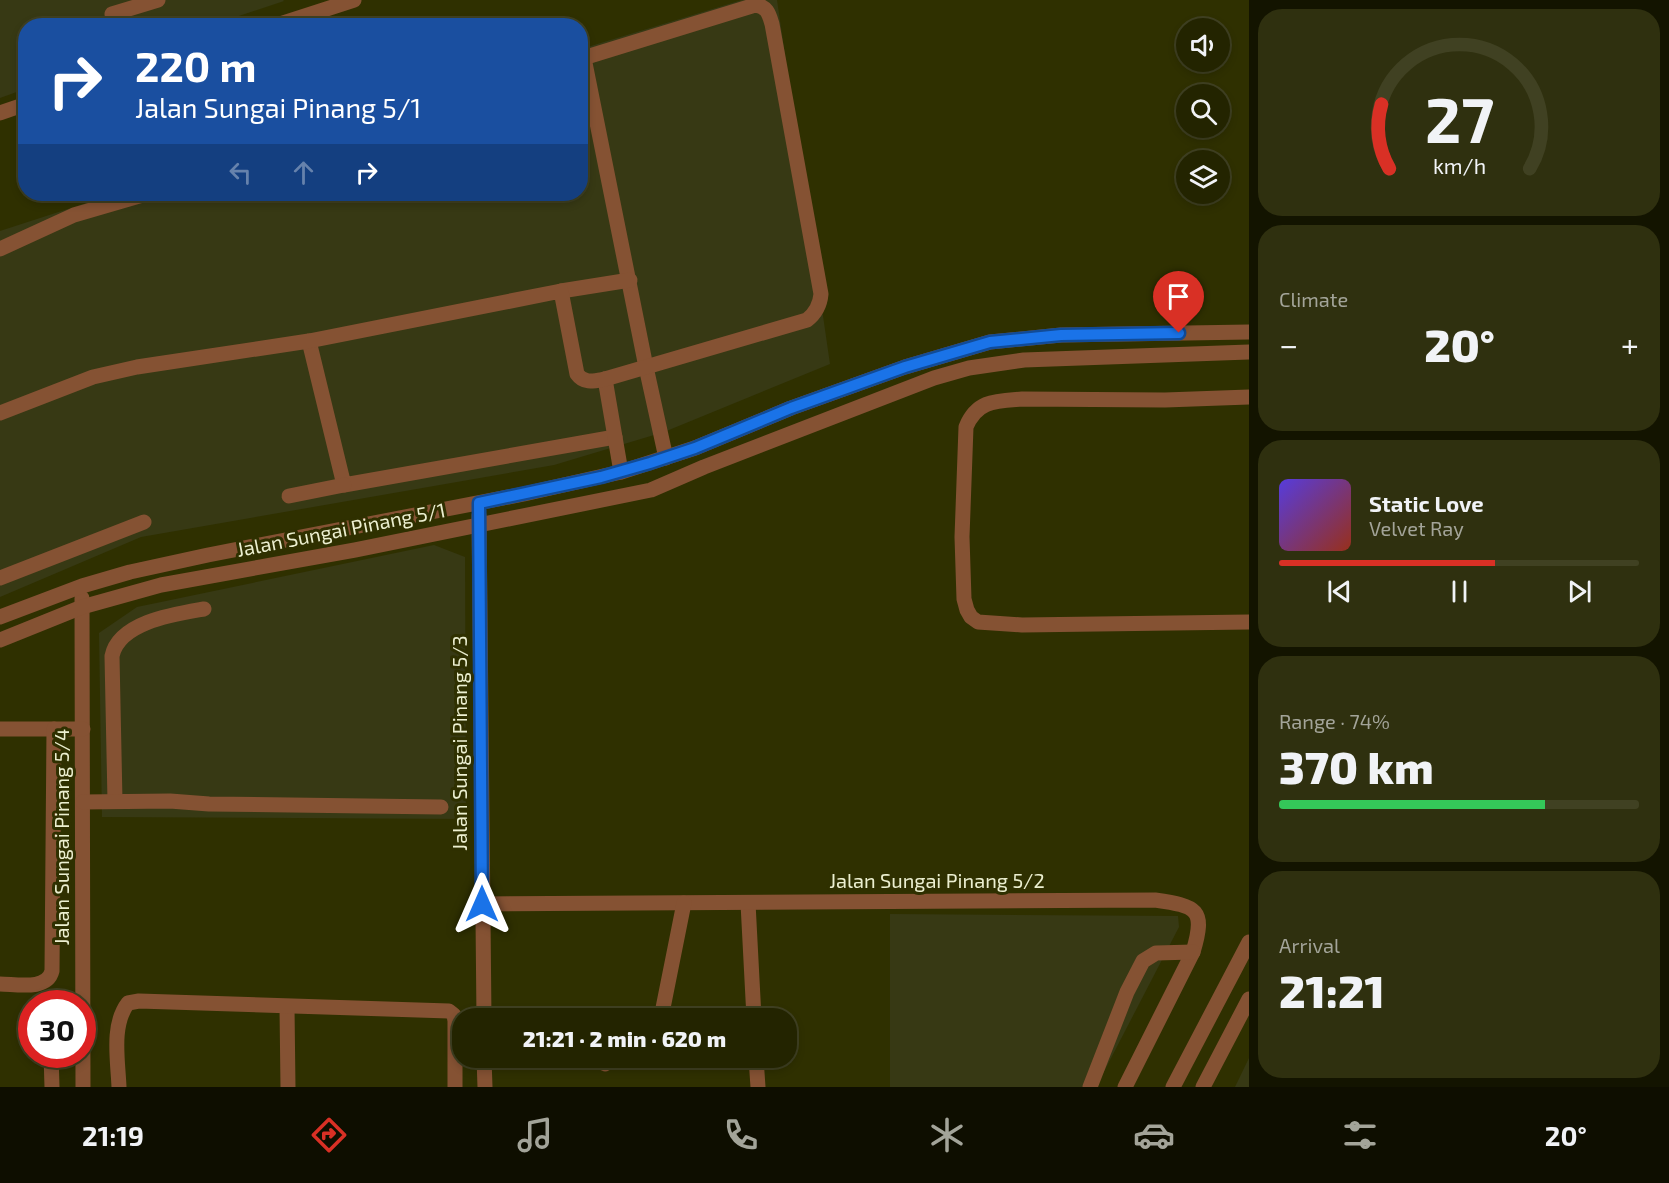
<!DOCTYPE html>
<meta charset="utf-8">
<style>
body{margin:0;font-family:"Exo 2",sans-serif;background:#2f300f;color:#f1f3f6;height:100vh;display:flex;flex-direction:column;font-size:22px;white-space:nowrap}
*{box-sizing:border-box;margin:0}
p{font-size:20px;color:#a3a499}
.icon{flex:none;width:33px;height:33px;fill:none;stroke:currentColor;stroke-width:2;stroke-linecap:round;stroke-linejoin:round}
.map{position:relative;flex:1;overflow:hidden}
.sheet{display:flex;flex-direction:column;gap:9px;padding:9px;background:#131400;width:420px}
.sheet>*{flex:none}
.hud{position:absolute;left:18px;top:18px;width:570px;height:183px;border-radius:24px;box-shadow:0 3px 9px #0003,0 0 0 2px #404122;background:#1a4fa0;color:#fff;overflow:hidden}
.controls{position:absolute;left:1176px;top:18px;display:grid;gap:12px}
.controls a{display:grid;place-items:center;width:54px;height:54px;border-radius:50%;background:#232400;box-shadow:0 3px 9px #0003,0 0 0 2px #404122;font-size:30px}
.speed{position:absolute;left:18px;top:990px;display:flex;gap:12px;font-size:30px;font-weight:700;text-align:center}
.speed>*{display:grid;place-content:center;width:78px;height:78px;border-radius:50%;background:#232400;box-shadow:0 3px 9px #0003,0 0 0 2px #404122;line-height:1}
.speed .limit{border:9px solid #d22;background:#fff;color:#111}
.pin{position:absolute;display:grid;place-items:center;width:51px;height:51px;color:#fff;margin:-62px -26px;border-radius:50% 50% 50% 0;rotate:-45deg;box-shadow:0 0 6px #0007}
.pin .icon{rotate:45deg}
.me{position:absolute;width:66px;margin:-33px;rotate:0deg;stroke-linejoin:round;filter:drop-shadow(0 0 4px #0008)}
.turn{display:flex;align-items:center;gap:21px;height:126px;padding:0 18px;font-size:27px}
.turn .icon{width:78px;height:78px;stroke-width:2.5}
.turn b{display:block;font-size:42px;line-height:51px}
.lanes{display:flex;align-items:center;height:57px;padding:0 18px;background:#0003;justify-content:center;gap:30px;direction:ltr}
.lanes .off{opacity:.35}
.big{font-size:45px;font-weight:800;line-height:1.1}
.sheet .tile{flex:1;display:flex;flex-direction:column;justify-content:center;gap:9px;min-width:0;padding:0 21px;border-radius:24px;background:#2f300f}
.sheet .dial{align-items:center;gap:0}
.dial svg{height:156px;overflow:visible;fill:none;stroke:#404122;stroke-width:7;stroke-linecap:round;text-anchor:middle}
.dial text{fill:#f1f3f6;stroke:none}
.song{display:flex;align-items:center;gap:18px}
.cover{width:72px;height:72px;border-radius:9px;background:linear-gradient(135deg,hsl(250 70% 55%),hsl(10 70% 35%))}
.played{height:6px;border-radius:3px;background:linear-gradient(90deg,#d93025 60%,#404122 60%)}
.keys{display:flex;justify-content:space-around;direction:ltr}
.heat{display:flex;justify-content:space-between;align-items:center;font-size:33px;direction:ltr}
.charge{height:9px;border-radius:4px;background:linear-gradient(90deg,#34c759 74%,#404122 0)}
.trip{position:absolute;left:452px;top:1008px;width:345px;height:60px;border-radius:24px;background:#232400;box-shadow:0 3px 9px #0003,0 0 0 2px #404122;font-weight:800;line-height:60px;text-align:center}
.tab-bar{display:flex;height:96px;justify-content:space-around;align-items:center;background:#0e0e00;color:#a3a499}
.tab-bar .icon{width:42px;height:42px}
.tab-bar .selected{color:#d93025}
.tab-bar b{font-size:27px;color:#f1f3f6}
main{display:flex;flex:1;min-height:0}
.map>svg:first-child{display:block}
</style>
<main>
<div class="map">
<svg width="1249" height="1087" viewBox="0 0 1249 1087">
<rect width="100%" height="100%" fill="#2f3000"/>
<g fill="#373914">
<path d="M0,0H283L284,1L212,25L26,26L25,89L0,98Z"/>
<path d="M742,0H777L830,364L664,432L554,465L141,537L0,597V231L114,194H580L581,49Z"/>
<path d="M434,545L465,557L466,819L102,817L99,633L137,607Z"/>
<path d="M890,914L1178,916L1179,927L1096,1087H890Z"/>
<path d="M1249,1058V1087H1235Z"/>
</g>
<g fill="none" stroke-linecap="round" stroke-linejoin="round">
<g stroke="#855233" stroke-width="15">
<path d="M112,14L158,0"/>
<path d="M274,26L354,0"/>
<path d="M584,58L646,367L666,458"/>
<path d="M0,113L26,104"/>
<path d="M0,249L74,215L146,194"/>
<path d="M561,291L630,280"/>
<path d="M309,341L344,485L615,437"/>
<path d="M605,379L621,472"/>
<path d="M1249,397L1165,400L1022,399C996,401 977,400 966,427L962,537L964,599L967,610L971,617L978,622L1022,625L1249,622"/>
<path d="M0,413L93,377L137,367L309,341L561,291L577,374C584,384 594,381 605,379L807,320C816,313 820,305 821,294L772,24C769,14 767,6 755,5L580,59"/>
<path d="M289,496L344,485"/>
<path d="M479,515L484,1018"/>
<path d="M0,578L144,522"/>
<path d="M82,598L83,1087"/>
<path d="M0,617L82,586L130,572L208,555L524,494L621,472L695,448L791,408L905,367L990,342L1061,335L1249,332"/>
<path d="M0,640L82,607L161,585L355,550L651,490L704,467L934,378L969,368L1024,360L1249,352"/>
<path d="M0,729H83"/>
<path d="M115,801L112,656C119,622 175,614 204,609"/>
<path d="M83,802L170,801L209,804L441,807"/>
<path d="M748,903L754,1018"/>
<path d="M482,904L1155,900C1197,906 1206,909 1193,952L1125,1087"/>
<path d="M0,984C16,984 47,991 52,971L54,729"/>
<path d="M287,1007L288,1087"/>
<path d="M661,1018L684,903"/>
<path d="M51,1054L52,1087"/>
<path d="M484,1058L485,1087"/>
<path d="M756,1058L758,1087"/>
<path d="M605,1064L614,1058"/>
<path d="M119,1087C118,1061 111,1025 128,1003L139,1001L449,1011L454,1015L455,1021V1087"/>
<path d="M1090,1087L1127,992L1143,961L1156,953L1193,952"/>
<path d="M1173,1087L1249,942"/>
<path d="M1203,1087L1249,999"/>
</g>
</g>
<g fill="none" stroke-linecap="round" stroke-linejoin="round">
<defs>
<path id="route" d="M482,904L479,503L601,477L650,463L695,448L791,408L905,367L990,342L1061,335L1179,333"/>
</defs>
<use href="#route" stroke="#114b97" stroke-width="15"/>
<use href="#route" stroke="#1a73e8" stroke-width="10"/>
</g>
<g text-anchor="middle" stroke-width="6" stroke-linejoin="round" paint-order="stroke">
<g font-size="20" fill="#ecefd0" stroke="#2f3000">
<text transform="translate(341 530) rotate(-11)" y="7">Jalan Sungai Pinang 5/1</text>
<text transform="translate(460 743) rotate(-90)" y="7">Jalan Sungai Pinang 5/3</text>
<text transform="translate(62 837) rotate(-90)" y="7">Jalan Sungai Pinang 5/4</text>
<text x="937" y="888">Jalan Sungai Pinang 5/2</text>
</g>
</g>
</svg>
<div class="controls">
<a><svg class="icon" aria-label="sound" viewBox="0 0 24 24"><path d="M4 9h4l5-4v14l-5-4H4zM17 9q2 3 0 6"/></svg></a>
<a><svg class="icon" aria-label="search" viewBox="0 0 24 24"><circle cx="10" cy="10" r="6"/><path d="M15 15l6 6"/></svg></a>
<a><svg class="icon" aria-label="layers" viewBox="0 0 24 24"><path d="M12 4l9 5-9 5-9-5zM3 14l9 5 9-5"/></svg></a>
</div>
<div class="speed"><div class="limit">30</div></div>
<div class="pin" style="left:1179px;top:333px;background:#d93025"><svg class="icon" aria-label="arrive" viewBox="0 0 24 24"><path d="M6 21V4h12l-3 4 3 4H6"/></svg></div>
<svg class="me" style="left:482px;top:904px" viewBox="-20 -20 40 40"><path d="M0-17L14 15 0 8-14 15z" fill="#1a73e8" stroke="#fff" stroke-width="4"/></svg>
<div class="trip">21:21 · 2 min · 620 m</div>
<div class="hud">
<div class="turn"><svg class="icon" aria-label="right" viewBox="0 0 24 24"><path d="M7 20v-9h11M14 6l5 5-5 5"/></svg><div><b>220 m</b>Jalan Sungai Pinang 5/1</div></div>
<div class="lanes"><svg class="icon off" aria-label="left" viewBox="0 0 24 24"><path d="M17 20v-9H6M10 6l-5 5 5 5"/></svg><svg class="icon off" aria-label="ahead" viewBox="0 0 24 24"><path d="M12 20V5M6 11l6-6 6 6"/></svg><svg class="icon" aria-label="right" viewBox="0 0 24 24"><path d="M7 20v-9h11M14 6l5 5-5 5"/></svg></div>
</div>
</div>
<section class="sheet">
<div class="tile dial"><svg viewBox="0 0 100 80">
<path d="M14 69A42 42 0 1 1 86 69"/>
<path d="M14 69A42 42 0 0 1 10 36" stroke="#d93025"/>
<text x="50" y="56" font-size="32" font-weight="700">27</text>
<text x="50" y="72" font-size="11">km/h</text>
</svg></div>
<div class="tile"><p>Climate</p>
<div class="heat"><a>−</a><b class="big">20°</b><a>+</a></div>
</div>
<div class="tile">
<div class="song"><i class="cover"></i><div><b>Static Love</b><p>Velvet Ray</p></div></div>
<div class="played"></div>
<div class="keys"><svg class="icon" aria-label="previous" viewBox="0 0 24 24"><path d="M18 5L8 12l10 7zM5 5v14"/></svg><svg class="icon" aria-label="pause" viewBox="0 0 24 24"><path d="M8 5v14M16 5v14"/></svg><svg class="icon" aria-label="next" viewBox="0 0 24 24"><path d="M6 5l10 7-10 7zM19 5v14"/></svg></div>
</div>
<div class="tile"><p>Range · 74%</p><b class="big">370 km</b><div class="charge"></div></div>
<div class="tile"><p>Arrival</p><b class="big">21:21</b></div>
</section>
</main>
<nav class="tab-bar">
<b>21:19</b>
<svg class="icon selected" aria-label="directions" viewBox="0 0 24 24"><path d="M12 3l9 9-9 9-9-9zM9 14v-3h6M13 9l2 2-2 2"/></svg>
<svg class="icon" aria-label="music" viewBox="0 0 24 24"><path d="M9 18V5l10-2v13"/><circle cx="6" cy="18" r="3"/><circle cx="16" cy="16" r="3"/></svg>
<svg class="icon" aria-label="phone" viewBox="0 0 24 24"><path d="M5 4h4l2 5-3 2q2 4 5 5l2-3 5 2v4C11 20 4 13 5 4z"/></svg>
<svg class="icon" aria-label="climate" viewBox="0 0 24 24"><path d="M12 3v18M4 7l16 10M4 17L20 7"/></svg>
<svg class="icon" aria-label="car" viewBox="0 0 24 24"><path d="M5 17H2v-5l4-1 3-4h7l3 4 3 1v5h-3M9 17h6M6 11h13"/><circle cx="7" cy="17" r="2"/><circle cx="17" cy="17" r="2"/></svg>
<svg class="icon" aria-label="filters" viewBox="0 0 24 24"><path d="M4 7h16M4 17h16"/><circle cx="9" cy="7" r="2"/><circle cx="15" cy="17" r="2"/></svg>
<b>20°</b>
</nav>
